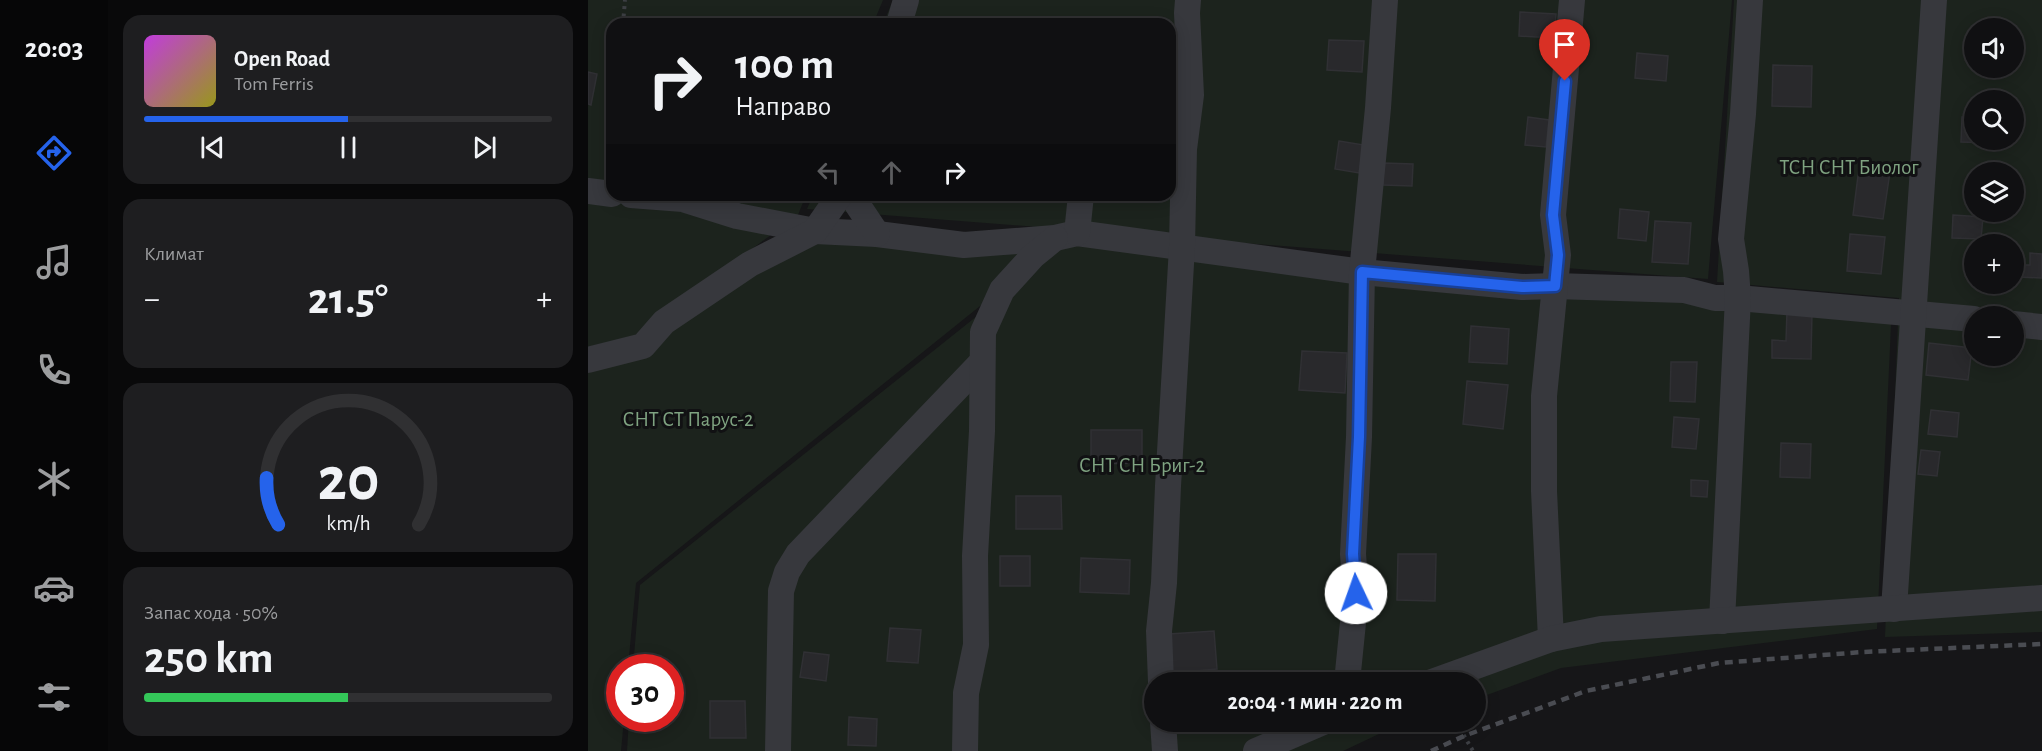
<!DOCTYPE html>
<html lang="ru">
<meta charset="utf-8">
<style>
body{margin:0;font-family:"Alegreya Sans",sans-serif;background:#1e1e20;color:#f1f3f6;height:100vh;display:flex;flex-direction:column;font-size:22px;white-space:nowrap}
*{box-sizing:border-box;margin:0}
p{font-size:20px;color:#9c9d9f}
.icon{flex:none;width:33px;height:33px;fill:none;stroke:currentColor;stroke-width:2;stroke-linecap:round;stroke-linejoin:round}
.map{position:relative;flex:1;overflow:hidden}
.drawer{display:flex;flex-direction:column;gap:15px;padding:15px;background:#09090a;width:480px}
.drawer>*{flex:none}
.top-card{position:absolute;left:18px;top:18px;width:570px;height:183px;border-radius:18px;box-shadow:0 3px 15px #0003,0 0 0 2px #303032;background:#101012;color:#f1f3f6;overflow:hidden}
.fabs{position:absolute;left:1376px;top:18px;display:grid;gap:12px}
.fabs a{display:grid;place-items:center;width:60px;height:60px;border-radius:50%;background:#101012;box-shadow:0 3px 15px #0003,0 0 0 2px #303032;font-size:30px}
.speed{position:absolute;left:18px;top:654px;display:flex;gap:12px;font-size:30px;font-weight:700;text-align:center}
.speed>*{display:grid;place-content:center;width:78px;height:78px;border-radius:50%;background:#101012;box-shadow:0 3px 15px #0003,0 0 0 2px #303032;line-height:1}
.speed .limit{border:9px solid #d22;background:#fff;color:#111}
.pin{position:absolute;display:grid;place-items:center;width:51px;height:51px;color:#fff;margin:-62px -26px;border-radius:50% 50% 50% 0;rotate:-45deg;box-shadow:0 0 6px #0007}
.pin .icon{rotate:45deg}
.me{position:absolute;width:66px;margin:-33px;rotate:357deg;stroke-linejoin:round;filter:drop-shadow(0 0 4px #0008)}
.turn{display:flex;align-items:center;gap:21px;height:126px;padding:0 30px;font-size:27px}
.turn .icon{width:78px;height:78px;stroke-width:2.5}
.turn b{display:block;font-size:42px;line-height:51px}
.lanes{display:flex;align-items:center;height:57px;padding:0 30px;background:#0003;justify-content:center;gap:30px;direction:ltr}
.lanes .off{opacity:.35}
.big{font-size:45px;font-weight:600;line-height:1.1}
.drawer .tile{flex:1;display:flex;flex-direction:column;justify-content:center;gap:9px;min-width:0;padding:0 21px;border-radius:18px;background:#1e1e20}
.drawer .dial{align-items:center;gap:0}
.dial svg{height:156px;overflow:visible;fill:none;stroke:#303032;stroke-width:7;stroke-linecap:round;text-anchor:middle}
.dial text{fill:#f1f3f6;stroke:none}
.song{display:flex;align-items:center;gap:18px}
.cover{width:72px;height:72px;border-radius:9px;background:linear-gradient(135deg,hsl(290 70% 55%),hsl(60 70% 35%))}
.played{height:6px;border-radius:3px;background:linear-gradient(90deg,#2563eb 50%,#303032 50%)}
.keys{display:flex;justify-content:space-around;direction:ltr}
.heat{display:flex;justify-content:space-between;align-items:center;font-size:33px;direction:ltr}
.charge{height:9px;border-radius:4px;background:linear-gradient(90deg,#34c759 50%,#303032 0)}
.trip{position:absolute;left:556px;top:672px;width:342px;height:60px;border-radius:30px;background:#101012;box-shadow:0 3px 15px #0003,0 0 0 2px #303032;font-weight:600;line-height:60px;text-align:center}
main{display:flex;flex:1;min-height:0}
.menu{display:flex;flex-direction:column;width:108px;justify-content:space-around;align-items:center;background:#060607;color:#9c9d9f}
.menu .icon{width:42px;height:42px}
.menu .selected{color:#2563eb}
.menu b{font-size:27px;color:#f1f3f6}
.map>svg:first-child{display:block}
</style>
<main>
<nav class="menu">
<b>20:03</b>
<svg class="icon selected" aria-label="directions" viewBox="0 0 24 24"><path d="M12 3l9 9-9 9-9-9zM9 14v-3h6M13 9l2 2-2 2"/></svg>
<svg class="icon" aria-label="music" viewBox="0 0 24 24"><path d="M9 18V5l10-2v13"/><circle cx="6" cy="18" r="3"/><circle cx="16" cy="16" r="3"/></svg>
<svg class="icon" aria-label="phone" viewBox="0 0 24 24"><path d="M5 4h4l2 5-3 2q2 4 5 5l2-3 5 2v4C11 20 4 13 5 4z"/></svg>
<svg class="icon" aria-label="climate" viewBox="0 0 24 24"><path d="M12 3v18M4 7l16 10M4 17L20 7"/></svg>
<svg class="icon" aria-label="car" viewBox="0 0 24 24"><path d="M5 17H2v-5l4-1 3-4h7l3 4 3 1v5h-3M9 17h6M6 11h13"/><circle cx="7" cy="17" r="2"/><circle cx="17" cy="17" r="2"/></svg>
<svg class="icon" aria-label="filters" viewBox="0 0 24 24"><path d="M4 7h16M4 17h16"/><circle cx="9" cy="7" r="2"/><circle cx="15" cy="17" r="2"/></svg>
</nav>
<section class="drawer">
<div class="tile">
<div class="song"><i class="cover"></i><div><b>Open Road</b><p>Tom Ferris</p></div></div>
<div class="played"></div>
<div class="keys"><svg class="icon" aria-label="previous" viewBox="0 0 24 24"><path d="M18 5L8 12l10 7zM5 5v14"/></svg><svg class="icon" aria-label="pause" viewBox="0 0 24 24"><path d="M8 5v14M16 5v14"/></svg><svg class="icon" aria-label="next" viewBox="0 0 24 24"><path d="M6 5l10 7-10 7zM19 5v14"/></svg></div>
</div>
<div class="tile"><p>Климат</p>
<div class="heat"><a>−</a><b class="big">21.5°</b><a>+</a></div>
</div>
<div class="tile dial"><svg viewBox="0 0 100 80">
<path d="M14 69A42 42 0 1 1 86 69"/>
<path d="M14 69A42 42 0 0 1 8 45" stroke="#2563eb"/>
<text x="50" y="56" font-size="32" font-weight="700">20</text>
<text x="50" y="72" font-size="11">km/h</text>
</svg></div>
<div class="tile"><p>Запас хода · 50%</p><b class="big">250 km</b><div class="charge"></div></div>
</section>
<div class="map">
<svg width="1454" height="751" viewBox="0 0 1454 751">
<rect width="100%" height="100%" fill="#161618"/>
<g fill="#1c231d" fill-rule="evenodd">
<path d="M0,0H295L285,24H24V195H218L210,215L46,336L0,347Z"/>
<path d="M305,0H1144L1120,279L219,209L225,195H582V24H295Z"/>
<path d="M1146,0H1454V632L1297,637L1311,298L1129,282ZM1386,28H1425V68H1386ZM1386,100H1425V140H1386ZM1386,172H1425V212H1386ZM1386,244H1425V284H1386ZM1386,316H1425V356H1386Z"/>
<path d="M217,219L468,245L48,583L40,667L32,668V718L36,719L33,751H0V351L50,339Z"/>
<path d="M483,241L1304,303L1289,629L973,668L888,699V682H567V722H825L793,733L755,751H39L41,719L82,718V668L45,667L52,585Z"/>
</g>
<g fill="#29292c" stroke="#303034" stroke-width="1.5">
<path d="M932,12L968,14L966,38L931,36Z"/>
<path d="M741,40L776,41L774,72L739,70Z"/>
<path d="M1049,53L1080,56L1078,81L1047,78Z"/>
<path d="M1185,65L1224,66L1223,107L1184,106Z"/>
<path d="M0,72L9,74L3,105L0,104Z"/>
<path d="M940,117L961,120L958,147L937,145Z"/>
<path d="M1374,117H1386V140H1405L1404,143L1373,142Z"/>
<path d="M751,141L776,145L771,173L747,169Z"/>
<path d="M796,163L825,164L824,186L795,185Z"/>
<path d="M1271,168L1302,172L1295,219L1265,215Z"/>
<path d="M1032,209L1061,212L1058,241L1030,238Z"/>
<path d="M1365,215L1395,217L1393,239L1364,238Z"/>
<path d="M1067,221L1103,223L1100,264L1064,262Z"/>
<path d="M1262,234L1297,237L1293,274L1259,271Z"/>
<path d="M1442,253L1454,254V278L1430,277L1431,265H1442Z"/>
<path d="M1199,311L1224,312L1223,359L1184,358V340L1198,341Z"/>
<path d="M883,326L921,329L919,364L881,362Z"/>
<path d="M1341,343L1384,348L1380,380L1338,375Z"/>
<path d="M714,351L759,353L757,393L711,390Z"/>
<path d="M1083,362H1109L1107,402L1082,401Z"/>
<path d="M879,381L920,385L915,429L875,424Z"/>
<path d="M1343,410L1371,413L1369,437L1340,434Z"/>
<path d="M1086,417L1111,419L1108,449L1084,447Z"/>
<path d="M503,430H554V463L503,464Z"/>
<path d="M1193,443L1223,444L1222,478L1192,477Z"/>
<path d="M1333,450L1352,452L1349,476L1330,474Z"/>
<path d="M1103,480L1120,481L1119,497L1103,496Z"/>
<path d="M428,496H473L474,529H428Z"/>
<path d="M810,554H848L847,601L809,600Z"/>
<rect x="412" y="556" width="30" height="30"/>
<path d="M493,558L542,560L541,594L492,592Z"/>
<path d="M302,628L333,630L330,663L299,661Z"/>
<path d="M626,631L629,669L584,673L581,634Z"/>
<path d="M216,652L241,655L238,681L212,677Z"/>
<path d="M122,701H157L158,738H122Z"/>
<path d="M261,717L289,719L288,746L260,745Z"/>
<path d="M595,722H650V725L595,726Z"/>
</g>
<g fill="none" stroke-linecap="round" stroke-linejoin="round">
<g stroke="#3d3f44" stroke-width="4" stroke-dasharray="3 4.5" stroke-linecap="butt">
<path d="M35,24L37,0"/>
<path d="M868,722L885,751"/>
</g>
<g stroke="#37383d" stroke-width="26">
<path d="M311,24L318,0"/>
<path d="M0,191L24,194"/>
<path d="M43,195L95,199L149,216L227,231L289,234L376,245L467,238L489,233L774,272L934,287L967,286L1096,290L1127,298H1150L1386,319"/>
<path d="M263,195L289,234"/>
<path d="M489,233L493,195"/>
<path d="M1425,324L1454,327"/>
<path d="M0,360L55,346L76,322L162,264L227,231L252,195"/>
<path d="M1306,609L1346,0"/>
<path d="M1134,621L1150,298L1148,271L1143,239L1155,114L1162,0"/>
<path d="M963,639L956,491V396L970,255L965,215L984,0"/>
<path d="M573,682L571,631L576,583L580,486L594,247L596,149L603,95L599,13L600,0"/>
<path d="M759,682L768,593L765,554L771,437L774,272L790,108L797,0"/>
<path d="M844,682L963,639L1013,629L1454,598"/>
<path d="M575,722L577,751"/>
<path d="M190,751L193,591L199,572L210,554L393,363"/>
<path d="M377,751L378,693L388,645L387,556L394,431L395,332L414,290L445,256L467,238"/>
<path d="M668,751L735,722"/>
</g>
<path stroke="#4a4c52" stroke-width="4.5" stroke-dasharray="8 6" stroke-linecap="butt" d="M843,751L876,736L998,691L1131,663L1275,652L1454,644"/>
</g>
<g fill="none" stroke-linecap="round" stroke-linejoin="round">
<defs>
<path id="route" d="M768,593L765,554L771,437L774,272L934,287L967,286L970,255L965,215L977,81"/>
</defs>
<use href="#route" stroke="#184099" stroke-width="15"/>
<use href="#route" stroke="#2563eb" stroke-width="10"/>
</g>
<g text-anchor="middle" stroke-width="6" stroke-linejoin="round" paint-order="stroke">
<g font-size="21" fill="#7fa381" stroke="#111113">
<text x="1261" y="174">ТСН СНТ Биолог</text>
<text x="100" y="426">СНТ СТ Парус-2</text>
<text x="554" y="472">СНТ СН Бриг-2</text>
</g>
</g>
</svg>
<div class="fabs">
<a><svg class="icon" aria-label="sound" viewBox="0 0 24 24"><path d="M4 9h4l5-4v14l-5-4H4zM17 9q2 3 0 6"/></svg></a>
<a><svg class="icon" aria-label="search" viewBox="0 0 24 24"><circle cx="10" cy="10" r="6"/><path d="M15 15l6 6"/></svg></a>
<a><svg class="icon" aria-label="layers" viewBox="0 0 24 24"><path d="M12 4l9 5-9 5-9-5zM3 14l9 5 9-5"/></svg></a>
<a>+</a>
<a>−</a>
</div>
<div class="speed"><div class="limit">30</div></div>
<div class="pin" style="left:977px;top:81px;background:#d93025"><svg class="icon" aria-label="arrive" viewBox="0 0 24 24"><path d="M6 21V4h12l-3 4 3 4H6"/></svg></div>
<svg class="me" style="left:768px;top:593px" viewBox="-20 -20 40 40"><circle r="19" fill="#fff"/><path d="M0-13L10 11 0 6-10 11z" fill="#2563eb"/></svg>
<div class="trip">20:04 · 1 мин · 220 m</div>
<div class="top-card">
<div class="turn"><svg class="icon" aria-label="right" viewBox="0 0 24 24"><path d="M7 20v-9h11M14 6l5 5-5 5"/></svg><div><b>100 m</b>Направо</div></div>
<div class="lanes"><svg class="icon off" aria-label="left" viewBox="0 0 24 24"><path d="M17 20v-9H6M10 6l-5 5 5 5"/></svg><svg class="icon off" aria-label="ahead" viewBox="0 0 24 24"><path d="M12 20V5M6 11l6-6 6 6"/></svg><svg class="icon" aria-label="right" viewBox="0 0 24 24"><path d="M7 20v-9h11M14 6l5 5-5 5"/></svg></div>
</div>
</div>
</main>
